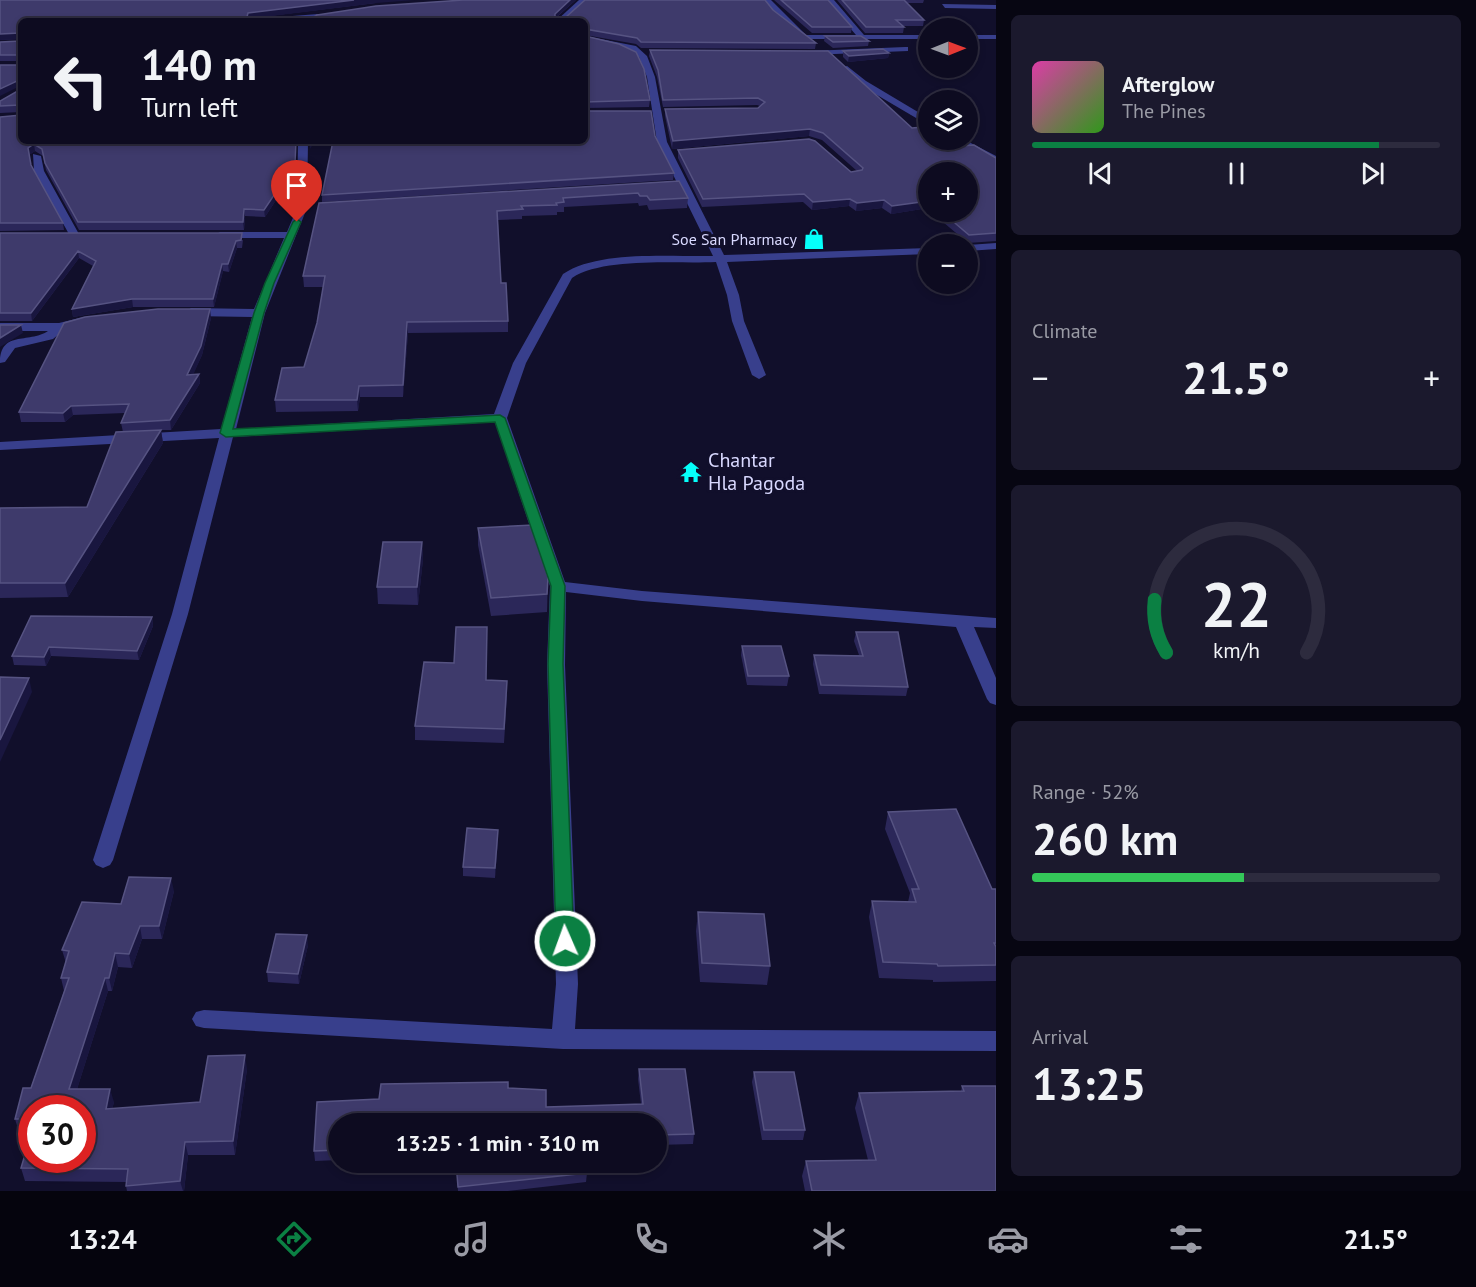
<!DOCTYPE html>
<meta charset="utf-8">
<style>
body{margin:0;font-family:"PT Sans",sans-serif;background:#1b192d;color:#f1f3f6;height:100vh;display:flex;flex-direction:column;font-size:22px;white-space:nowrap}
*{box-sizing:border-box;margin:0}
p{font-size:20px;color:#9a9ba5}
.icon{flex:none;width:33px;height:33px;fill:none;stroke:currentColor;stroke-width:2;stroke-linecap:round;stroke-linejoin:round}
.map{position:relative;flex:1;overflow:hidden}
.drawer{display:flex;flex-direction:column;gap:15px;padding:15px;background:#070612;width:480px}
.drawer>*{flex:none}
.guide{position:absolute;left:18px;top:18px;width:570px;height:126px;border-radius:9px;box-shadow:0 3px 9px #0003,0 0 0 2px #2d2b3e;background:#0d0b20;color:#f1f3f6;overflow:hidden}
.needle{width:39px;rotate:89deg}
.fabs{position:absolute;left:918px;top:18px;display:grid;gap:12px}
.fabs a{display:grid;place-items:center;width:60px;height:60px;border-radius:50%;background:#0d0b20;box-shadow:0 3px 9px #0003,0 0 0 2px #2d2b3e;font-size:30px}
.speed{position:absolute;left:18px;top:1095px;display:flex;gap:12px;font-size:30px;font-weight:700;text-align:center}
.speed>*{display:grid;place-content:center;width:78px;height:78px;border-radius:50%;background:#0d0b20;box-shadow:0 3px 9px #0003,0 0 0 2px #2d2b3e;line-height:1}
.speed .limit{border:9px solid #d22;background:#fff;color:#111}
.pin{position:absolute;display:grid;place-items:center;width:51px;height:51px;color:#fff;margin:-62px -26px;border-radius:50% 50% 50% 0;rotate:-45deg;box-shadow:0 0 6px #0007}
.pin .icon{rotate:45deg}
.me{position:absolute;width:66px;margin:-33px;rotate:358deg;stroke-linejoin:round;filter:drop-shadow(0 0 4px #0008)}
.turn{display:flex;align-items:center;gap:21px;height:126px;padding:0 24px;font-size:27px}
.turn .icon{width:78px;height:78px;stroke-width:2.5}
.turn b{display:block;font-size:42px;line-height:51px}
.big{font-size:45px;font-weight:800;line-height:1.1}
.drawer .card{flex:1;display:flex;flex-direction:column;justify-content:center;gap:9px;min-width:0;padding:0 21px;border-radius:9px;background:#1b192d}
.drawer .dial{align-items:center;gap:0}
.dial svg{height:156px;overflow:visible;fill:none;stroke:#2d2b3e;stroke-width:7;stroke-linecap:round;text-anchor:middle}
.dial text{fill:#f1f3f6;stroke:none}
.song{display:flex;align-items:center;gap:18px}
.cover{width:72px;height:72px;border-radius:9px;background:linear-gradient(135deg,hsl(320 70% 55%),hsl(110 70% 35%))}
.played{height:6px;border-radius:3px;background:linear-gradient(90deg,#0b8043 85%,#2d2b3e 85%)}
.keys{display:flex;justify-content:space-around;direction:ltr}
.heat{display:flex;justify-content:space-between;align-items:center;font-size:33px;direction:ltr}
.charge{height:9px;border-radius:4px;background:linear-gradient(90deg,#34c759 52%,#2d2b3e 0)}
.trip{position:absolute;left:328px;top:1113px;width:339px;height:60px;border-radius:30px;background:#0d0b20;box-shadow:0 3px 9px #0003,0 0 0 2px #2d2b3e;font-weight:800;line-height:60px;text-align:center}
.tabs{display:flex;height:96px;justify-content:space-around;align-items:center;background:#05040d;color:#9a9ba5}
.tabs .icon{width:42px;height:42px}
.tabs .current{color:#0b8043}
.tabs b{font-size:27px;color:#f1f3f6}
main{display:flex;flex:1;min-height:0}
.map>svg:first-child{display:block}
</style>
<main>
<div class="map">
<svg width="996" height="1191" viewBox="0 0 996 1191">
<rect width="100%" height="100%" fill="#110f2b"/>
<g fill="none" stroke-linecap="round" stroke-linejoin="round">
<g fill="#383f8c" fill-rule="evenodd">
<path d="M579,0H587L564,21H556Z"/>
<path d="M763,0H771L806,35H856L826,0H834L864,35H928V39H807L774,14Z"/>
<path d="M942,4L996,5V9L945,8Z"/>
<path d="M318,14L319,16L315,18L249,21L253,19Z"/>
<rect x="968" y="35" width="28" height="4"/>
<path d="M585,36L636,46L647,56L655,77L667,142L724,255L928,248V254L727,262L739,295L744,321L766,375L759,379L752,375L732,321L727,295L716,262C676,264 604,257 572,278L526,363L507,418L565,582L642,591L996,618V628L974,627L996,678V705L990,703L987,699L956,627L642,601L566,592L565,665L578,984L575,1029L996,1031V1051L563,1049L204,1028L196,1026L192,1019L196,1012L204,1010L552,1029L556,984L547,665L550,586L495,422L233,437L188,614L113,860L110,865L103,868L96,865L93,860L172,614L219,438L0,450V442L221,429L252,317L191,316L185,312L191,308L254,309L284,238H220L215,235L220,232H287L297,208L298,141H308L307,208L265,313L236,429L494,414L513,363L563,274C599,250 670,257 713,256L657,142L647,77L639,57L630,50L585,40Z"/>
<path d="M905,47H908V51L810,55L806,53L810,51Z"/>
<path d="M847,66L866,81L928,118V125L860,85L844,71V67Z"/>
<path d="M954,140H965L996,156V163Z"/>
<path d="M33,154L41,156L44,171L80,236L79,238L75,239L70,236L34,171Z"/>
<path d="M996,243V249L968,251V245Z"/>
<path d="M84,317L90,321L88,324L64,330L53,339L15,348L5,362L0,363C0,330 28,344 48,331H0V323H59Z"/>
</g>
</g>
<g fill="#2b2759" fill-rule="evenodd">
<path d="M0,0L376,3L261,17L312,18L576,0L557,17L773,10L816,43L815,49L641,48L636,44L585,35V21H21V39L0,40Z"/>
<path d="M774,0H828L852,27L851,33H812Z"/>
<path d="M837,0H924L923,3H907L924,20L923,26H903L904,27L903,33H865Z"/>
<path d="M585,36L650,100L649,107L585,108Z"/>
<path d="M825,36L869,41L868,46L833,48L824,41Z"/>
<path d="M21,40V61H0V42L20,41Z"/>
<path d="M650,50L912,128L928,140L962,146L996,158V241L968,243L931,212H968L928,172V209V208L891,214L882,208L856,211L849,206L812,210L803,202L702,207L678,158V150L851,172L857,171L822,140L809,136L672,149L665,116V109L758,108L760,106L757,105L663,107L657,77L649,56Z"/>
<path d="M843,51L889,53L888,58L848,62L843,57Z"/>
<path d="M21,89V112L0,113V101Z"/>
<path d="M0,117L295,171L265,217L245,216L244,230H79L46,170L43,156L35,151L29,155L31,165L63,223L64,230L0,231Z"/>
<path d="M655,136L674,173L673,180L322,202V195Z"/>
<path d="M679,181L688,198L687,208L649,210L647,205L639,206L638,203L564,207V212H557V215L522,216V219L498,220L501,283L508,321V332L408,333L403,397H360L358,411L276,412L275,400L304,367L317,323L323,287H304L303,276L319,203Z"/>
<path d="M0,233L243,240L242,248H237L229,272L223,271L214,307H133L73,317L72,309L93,266L79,258L32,321H0Z"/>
<path d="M211,318L202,355L193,374H199L200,383L171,430H161L163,443L68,597L0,598V508L87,507L123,432L121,423L125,413L73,415L65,422H21L19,412Z"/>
<path d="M478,528L548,577L547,612L491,616L478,545Z"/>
<path d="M422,542L423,559L418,605L378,604L377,587Z"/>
<path d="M152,617L153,626L139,660L51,656L46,666L14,665L12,656Z"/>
<path d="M856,632L908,687L906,696L819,694L813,664L814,655H859L854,641Z"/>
<path d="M742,646L789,676L787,686L747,685L741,655Z"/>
<path d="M487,680L507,695L504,743L415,740V726Z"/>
<path d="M888,812L992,889H996V981L933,982V980L879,978L869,917L872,901L908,902L910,893L885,829Z"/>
<path d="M498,839L495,878L463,876V867Z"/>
<path d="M174,891L162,939H142L132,968L118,967L112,991H108L77,1089L114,1102L112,1109L200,1102L247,1069L235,1155H188L184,1191H127L126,1186V1182L25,1181L21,1168L31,1132H19L15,1119L31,1088L64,991L61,978L66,963L62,950L121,904ZM32,1108L82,1160H32Z"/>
<path d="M698,912L770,966L767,985L700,982L696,931Z"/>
<path d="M308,945L299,984L268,982L267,972Z"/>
<path d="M639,1069H685L694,1134L693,1144L657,1145V1124H339V1160L315,1161L314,1151L317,1102L379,1099L381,1084L508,1082V1088L546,1090V1107L641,1104L638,1079Z"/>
<path d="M754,1072L805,1130L803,1140H762L752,1082Z"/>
<path d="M962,1086L996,1191H805L802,1176L806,1161L868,1160L855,1108L859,1093L961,1091Z"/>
<path d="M456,1162H586L587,1173L586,1182L508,1191H458Z"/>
</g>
<g fill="#19163f">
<path d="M354,0H415L376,3L249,19L247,17L248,13Z"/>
<path d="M570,0H576L554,19L555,14Z"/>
<path d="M20,33L21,39L0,40V34Z"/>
<path d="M889,53L888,58L848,62L849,56Z"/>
<path d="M19,80L20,86L0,96V89Z"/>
<path d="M810,129L809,136L672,149L673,141Z"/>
<path d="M296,141L295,171L265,217L264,210Z"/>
<path d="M311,141H315L310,149V142Z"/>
<path d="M34,144L35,151L29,155L28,148Z"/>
<path d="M850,199L849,206L812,210L813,202Z"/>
<path d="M884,200L882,208L856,211L857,203Z"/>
<path d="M928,201V208L891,214L892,206Z"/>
<path d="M244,209L245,216L244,230L243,222Z"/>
<path d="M236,241L237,248L229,272L228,264Z"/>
<path d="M78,251L79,258L32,321L31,313Z"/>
<path d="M222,264L223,271L214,307L213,299Z"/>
<path d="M132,299L133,307L73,317L72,309Z"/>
<path d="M210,309L211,318L202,355L189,384L187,375Z"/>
<path d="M407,322L408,333L403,397V385Z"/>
<path d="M21,325L23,333L0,347V338Z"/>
<path d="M199,374L200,383L171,430L170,420Z"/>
<path d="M359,386L360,397L358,411L357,400Z"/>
<path d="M71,406L73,415L65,422L63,413Z"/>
<path d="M161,430L163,443L68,597L65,583Z"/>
<path d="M422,542L423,559L418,605L417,587Z"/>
<path d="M152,617L153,626L139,660L137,651Z"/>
<path d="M49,647L51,656L46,666L44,657Z"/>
<path d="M29,678L32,692L0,762V740Z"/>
<path d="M498,830V839L495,878V868Z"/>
<path d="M171,878L174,891L162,939L159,926Z"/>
<path d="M140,926L142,939L132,968L129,954Z"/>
<path d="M307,935L308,945L299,984L298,974Z"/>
<path d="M115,953L118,967L112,991L109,978Z"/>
<path d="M105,978L108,991L73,1102L69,1089Z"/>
<path d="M245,1055L247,1069L235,1155L233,1141Z"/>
<path d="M110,1089L114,1102L109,1123L106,1109Z"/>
<path d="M185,1142L188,1155L184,1191H183L180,1181Z"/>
</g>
<g fill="#3e3a6b" stroke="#565382" stroke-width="1.5">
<path d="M0,0H354L248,13L247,17L312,18L317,15L376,6L463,0H570L555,14V17H566L585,0H765L773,10L816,43L641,42L637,38L585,29V21H21V36L20,33L0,34Z"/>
<path d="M781,0H828L852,27H812Z"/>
<path d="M842,0H904L924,20H896L904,27H866Z"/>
<path d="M585,36L619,44L636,52L644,69L650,100L585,102Z"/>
<path d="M825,36H861L869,41L833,42Z"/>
<path d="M21,40V56L20,55H0V42L20,41Z"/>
<path d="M883,49L889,53L849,56L843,51Z"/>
<path d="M650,50L828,51L912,128L923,127L928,131V140H952L962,146L974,145L996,158V233L969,235L942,212H968V172H928V201L892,206L884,200L857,203L850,199L813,202L804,194L703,199L678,150L809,139L815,141L851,172L862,170L863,168L823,133L810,129L673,141L665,109L758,108L765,102L758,98L663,100L658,70Z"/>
<path d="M21,61V81L19,80L0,89V65H20Z"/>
<path d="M21,89V107L20,105L0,106V101Z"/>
<path d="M585,111H651L655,136L674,173L322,195L333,141H585Z"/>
<path d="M21,115V141H296L295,164L264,210L244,209L243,222H78L45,163L42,149L34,144L28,148L31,165L63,223H0V117Z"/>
<path d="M679,181L688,198L650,200L647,196H640L638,193L563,198L564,202L556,203L557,205L521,206L523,209L497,211L501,283H506L508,321L407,322L403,385L359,386L357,400H275L282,368L304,367L317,323L325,276H303L319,203Z"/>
<path d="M0,233H242L241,240L236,241L228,264H222L213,299H132L72,309L96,261L78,251L31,313H0Z"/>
<path d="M158,309H210L201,346L187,375L199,374L170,420L121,423L129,404L71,406L63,413L19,412L64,323L85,317Z"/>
<path d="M0,325H21L0,338Z"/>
<path d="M161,430L65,583H0V508L87,507L116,432Z"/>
<path d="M533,525L548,577L547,594L491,598L478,528Z"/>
<path d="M383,542H422L417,587H377Z"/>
<path d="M31,616L152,617L137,651L49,647L44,657L12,656Z"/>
<path d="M456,627H487L486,680L507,681L504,729L415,726L424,662L454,663Z"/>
<path d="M856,632H898L908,687L821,685L814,655L863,656Z"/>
<path d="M742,646H781L789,676H748Z"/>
<path d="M0,677L29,678L0,740Z"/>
<path d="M956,809L992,889H996V943H994L996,947V965L938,966L937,964L883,962L872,901L916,902L912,889H919L888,812Z"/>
<path d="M467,828L498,830L495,868L463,867Z"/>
<path d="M129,877L171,878L159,926H140L129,954L115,953L109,978H105L69,1089H110L106,1109L200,1102L208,1056L245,1055L233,1141L185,1142L180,1181L126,1186L128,1169L21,1168L32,1131V1160H82V1108H32V1119H15L23,1088H31L69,978H61L69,951L62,950L82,902L121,904Z"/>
<path d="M698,912L764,914L770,966L702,963Z"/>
<path d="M276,934L307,935L298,974L267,972Z"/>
<path d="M639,1069H685L694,1134L657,1135V1124H339V1150L314,1151L317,1102L379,1099L381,1084L508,1082V1088L546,1090V1107L643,1104Z"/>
<path d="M754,1072H794L805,1130H764Z"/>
<path d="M962,1086H996V1191H812L806,1161L876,1160L859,1093L964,1091Z"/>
<path d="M456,1162H586L587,1173L458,1187Z"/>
</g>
<path fill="#0b8043" stroke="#07532c" stroke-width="1.5" d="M297,219L301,222L274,283L264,313L233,429L500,415L505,418L565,586L563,664L574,941L571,946L565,948L559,946L556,941L548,664L551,586L495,422L226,437L220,433L254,313L265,283L293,222Z"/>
<defs>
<symbol id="shop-bare" viewBox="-9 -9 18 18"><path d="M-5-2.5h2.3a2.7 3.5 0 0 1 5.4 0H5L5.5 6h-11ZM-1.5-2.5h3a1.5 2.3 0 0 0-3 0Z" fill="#05fffa" stroke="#110f2b" stroke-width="2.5" paint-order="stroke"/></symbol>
<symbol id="temple-bare" viewBox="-9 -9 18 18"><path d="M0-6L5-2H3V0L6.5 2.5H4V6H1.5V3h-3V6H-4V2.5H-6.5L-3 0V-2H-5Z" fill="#05fffa" stroke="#110f2b" stroke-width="2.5" paint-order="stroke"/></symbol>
</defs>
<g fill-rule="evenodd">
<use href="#shop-bare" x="799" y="224" width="30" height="30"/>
<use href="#temple-bare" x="676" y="457" width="30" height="30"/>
</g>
<g text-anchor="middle" stroke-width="6" stroke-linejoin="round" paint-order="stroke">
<g font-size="16" fill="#d9d9ff" stroke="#110f2b" text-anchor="end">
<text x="797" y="245">Soe San Pharmacy</text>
</g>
<g font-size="20" fill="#d9d9ff" stroke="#110f2b" text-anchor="start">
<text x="708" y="467">Chantar<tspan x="708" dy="23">Hla Pagoda</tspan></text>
</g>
</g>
</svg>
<div class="fabs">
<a><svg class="needle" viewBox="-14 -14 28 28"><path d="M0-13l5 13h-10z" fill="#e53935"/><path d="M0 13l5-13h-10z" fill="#9a9ba5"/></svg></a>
<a><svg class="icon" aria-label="layers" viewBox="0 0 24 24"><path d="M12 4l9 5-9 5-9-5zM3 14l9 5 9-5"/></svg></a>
<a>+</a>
<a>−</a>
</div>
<div class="speed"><div class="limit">30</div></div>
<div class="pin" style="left:297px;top:222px;background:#d93025"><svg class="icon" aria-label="arrive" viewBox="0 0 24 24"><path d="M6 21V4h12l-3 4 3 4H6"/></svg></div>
<svg class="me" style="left:565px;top:941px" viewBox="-20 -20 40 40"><circle r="17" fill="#0b8043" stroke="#fff" stroke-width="3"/><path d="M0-11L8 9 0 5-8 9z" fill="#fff"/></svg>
<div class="trip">13:25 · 1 min · 310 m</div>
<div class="guide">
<div class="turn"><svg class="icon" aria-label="left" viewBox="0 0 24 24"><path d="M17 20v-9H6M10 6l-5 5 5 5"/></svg><div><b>140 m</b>Turn left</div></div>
</div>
</div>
<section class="drawer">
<div class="card">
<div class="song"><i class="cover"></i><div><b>Afterglow</b><p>The Pines</p></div></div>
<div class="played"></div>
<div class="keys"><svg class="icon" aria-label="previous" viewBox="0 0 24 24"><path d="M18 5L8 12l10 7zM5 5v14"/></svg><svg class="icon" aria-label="pause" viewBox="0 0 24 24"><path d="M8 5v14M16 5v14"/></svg><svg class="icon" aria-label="next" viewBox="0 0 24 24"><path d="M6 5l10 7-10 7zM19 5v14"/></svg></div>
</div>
<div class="card"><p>Climate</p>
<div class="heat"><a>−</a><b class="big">21.5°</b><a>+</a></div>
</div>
<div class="card dial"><svg viewBox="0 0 100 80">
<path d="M14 69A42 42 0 1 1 86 69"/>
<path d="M14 69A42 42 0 0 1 8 42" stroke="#0b8043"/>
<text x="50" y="56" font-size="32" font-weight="700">22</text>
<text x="50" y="72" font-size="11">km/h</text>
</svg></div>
<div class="card"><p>Range · 52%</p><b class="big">260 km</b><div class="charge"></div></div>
<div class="card"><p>Arrival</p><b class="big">13:25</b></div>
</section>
</main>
<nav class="tabs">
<b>13:24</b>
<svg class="icon current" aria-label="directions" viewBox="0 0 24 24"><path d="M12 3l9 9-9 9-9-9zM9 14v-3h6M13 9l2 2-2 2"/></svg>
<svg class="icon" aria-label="music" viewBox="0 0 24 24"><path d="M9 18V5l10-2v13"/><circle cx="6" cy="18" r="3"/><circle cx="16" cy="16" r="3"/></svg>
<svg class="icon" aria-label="phone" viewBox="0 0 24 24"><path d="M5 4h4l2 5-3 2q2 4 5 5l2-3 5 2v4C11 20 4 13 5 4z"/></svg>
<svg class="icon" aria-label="climate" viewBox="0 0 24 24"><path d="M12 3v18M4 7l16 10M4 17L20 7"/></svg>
<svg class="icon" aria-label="car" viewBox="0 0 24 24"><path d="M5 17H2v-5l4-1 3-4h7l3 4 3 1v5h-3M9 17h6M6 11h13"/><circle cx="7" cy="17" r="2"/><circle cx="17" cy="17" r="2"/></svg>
<svg class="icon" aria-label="filters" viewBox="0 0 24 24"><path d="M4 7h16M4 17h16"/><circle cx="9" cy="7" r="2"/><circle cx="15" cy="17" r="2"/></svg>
<b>21.5°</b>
</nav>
